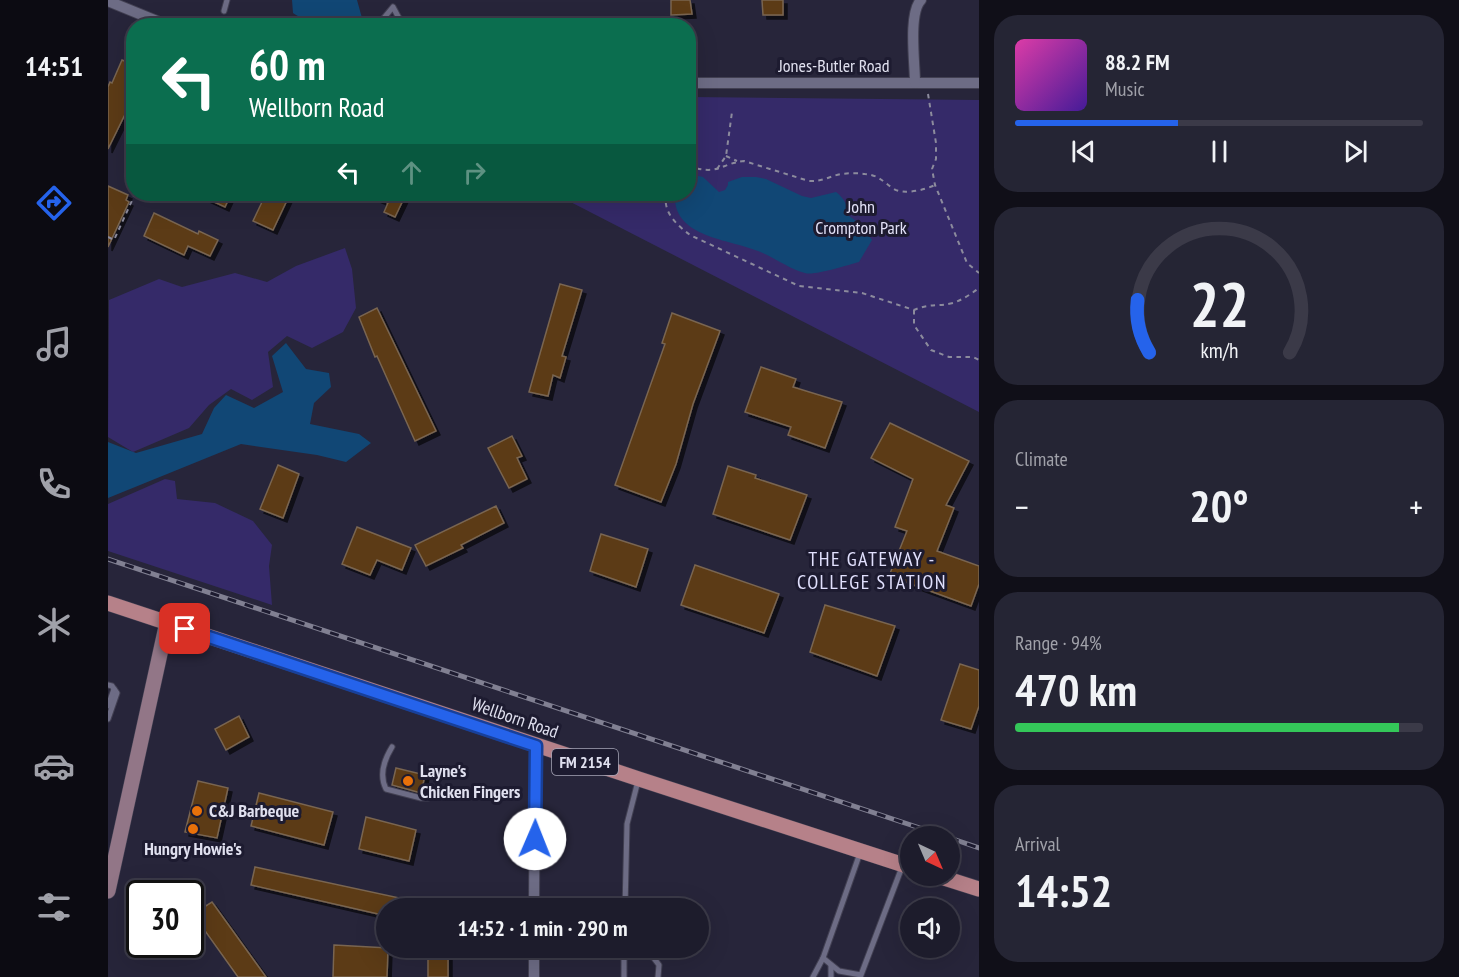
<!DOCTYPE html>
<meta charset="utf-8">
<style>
body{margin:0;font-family:"PT Sans Narrow",sans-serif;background:#252534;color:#f1f3f6;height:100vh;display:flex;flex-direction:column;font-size:22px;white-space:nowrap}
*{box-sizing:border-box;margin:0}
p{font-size:20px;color:#a0a1a9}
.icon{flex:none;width:33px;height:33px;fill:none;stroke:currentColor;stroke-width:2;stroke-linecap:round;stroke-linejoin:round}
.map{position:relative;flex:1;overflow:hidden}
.panel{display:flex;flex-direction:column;gap:15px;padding:15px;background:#100f18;width:480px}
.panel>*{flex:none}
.hud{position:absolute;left:18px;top:18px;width:570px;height:183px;border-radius:24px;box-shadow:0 6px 24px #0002,0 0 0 2px #3b3a48;background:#0b6e4f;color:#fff;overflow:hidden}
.needle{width:39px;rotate:136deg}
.fabs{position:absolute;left:792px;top:826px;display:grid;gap:12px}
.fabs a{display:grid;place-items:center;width:60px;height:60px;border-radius:50%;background:#1d1c2c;box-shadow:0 6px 24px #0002,0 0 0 2px #3b3a48;font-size:30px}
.speed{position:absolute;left:18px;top:880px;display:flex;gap:12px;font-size:30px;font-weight:700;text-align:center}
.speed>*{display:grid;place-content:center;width:78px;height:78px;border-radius:50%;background:#1d1c2c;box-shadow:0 6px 24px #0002,0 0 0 2px #3b3a48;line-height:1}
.speed .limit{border:3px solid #111;border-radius:9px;background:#fff;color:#111}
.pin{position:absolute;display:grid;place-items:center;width:51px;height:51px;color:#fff;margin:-26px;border-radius:12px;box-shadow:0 3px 9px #0006}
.me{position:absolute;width:66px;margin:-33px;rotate:1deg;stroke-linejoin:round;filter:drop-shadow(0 0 4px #0008)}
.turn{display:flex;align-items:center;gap:21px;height:126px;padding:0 24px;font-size:27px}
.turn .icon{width:78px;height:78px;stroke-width:2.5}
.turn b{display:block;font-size:42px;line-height:51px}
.lanes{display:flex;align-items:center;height:57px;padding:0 24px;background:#0003;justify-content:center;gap:30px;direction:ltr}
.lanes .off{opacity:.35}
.big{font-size:45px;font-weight:800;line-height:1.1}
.panel .widget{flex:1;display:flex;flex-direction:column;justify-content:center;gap:9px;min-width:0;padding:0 21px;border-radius:24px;background:#252534}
.panel .dial{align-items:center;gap:0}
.dial svg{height:156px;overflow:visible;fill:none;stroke:#3b3a48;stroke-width:7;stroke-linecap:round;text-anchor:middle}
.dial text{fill:#f1f3f6;stroke:none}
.song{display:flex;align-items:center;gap:18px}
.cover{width:72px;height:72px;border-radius:9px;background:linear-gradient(135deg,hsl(320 70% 55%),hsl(260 70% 35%))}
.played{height:6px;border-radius:3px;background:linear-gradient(90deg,#2563eb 40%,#3b3a48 40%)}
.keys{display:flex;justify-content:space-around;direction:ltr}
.heat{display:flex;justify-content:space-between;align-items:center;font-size:33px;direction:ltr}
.charge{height:9px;border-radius:4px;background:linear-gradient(90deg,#34c759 94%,#3b3a48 0)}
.trip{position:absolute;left:268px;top:898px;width:333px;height:60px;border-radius:30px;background:#1d1c2c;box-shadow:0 6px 24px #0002,0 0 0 2px #3b3a48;font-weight:800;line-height:60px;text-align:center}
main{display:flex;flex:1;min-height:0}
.tab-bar{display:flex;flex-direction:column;width:108px;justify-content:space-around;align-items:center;background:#0c0b12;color:#a0a1a9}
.tab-bar .icon{width:42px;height:42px}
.tab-bar .selected{color:#2563eb}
.tab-bar b{font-size:27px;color:#f1f3f6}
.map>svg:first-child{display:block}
</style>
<main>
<nav class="tab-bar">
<b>14:51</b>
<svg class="icon selected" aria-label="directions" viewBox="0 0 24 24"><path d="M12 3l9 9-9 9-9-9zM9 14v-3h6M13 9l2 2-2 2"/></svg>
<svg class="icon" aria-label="music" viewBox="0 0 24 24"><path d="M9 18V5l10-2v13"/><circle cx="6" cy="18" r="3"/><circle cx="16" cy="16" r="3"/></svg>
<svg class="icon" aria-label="phone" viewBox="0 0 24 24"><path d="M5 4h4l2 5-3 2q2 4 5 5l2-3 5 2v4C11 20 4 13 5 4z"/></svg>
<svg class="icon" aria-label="climate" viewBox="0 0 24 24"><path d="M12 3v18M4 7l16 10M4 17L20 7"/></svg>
<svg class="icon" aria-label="car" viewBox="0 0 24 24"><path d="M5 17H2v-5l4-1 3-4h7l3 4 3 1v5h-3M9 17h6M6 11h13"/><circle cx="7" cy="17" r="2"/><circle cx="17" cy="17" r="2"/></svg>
<svg class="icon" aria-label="filters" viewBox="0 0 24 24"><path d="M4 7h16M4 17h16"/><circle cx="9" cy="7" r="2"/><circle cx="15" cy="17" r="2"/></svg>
</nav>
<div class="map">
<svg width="871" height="977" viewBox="0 0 871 977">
<defs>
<filter id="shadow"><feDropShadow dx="4" dy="4" stdDeviation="0" flood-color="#0009"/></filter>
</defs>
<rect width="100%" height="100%" fill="#27253a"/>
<g fill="#352a69">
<path d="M581,97L871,100V412L447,194H580Z"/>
<path d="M237,248L244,269L248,308L235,332L204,348L179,336L160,352L165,387L144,400L123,389L101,405L81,428L25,452L0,437L1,300L51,279L74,287L127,273L159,282L188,266Z"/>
<path d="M57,479L67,481L69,499L107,503L145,521L164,545L161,566L164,605L0,551V504Z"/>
</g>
<g fill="#114775">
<path d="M184,0H249L254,18L247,26C238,26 232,21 223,19C208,16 197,22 185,13Z"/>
<path d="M581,174L595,177L611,192L617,190L620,185V182L634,177H648L658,179L694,196L703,198L728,192C736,198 740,206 741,216L751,223L764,240L751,262C740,265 706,276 697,273C681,269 666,257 650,251C620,239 564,237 567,194H580Z"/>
<path d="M178,343L198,369L221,373L223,387L206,403L202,424L251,434L263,443L238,462L209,455L133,444L0,498V442L28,453L94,434L106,408L118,395L146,408L175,392L164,356Z"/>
</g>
<g fill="#5c3a12" stroke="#796551" stroke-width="1.5" filter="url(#shadow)">
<path d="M563,0H582L584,14L563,15Z"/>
<path d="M654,0H675V15H655Z"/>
<path d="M14,60L26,65V96L0,149V87L2,82L4,83Z"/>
<path d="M0,186L20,195L18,200L21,202L0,247Z"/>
<path d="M89,194H123L117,207Z"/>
<path d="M140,194H182L165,230L145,221L155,200Z"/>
<path d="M258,194H298L287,217L276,212L280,203Z"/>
<path d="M46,213L90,234L91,231L110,240L102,256L80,246L76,255L36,236Z"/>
<path d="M452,284L474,290L454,356L458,357L452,378L445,375L440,396L421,392Z"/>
<path d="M269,308L328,431L307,441L269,356L267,357L251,317Z"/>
<path d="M564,313L612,331L585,404L568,464L553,502L507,485L557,344L554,343Z"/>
<path d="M653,367L688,379L685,387L734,402L717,448L680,435L683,427L637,412Z"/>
<path d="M782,423L861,461L838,505L846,508L829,551L871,566V584L863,606L781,576L799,531L787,527L805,479L763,458Z"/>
<path d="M404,436L414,456L409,458L419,479L401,488L380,448Z"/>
<path d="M170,465L191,474L175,518L152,509Z"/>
<path d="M620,466L648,475L647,478L699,495L682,540L605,514Z"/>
<path d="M388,506L396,523L353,545L355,548L318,566L307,545Z"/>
<path d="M249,527L303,548L294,570L269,560L262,575L234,564Z"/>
<path d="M493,534L540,549L528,587L482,571Z"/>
<path d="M587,565L671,594L656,633L573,605Z"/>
<path d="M717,605L787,626L769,676L702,652Z"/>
<path d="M852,664L871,670V706L863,729L833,720Z"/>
<path d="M131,716L141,737L118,750L107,729Z"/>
<path d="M288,768L317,775L313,793L284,785Z"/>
<path d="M90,781L120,788L109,838L77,832Z"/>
<path d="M151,793L225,812L216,845L143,826Z"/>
<path d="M258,817L308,830L301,861L251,849Z"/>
<path d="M147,867L324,905L323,909H279V916L143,885Z"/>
<path d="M104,902L158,977H130L85,914Z"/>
<path d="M226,945L280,948L279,977H225Z"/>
<rect x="320" y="948" width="20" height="29"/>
</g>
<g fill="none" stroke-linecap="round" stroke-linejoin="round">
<defs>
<g id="lane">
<path d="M116,11L119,0"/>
<path d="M275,26V19L285,7L293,22V26"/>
<path d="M0,685L4,686L9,693L0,719"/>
<path d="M0,706L6,689"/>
<path d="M284,747C276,760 271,775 278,789L313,798H320"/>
<path d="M752,853L715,958L731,971L753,975L794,867"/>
<path d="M517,909L519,824L530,781"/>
<path d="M516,950V977"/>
<path d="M516,952L545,957L551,965L550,977"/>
<path d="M705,977L715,958"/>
<path d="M723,977V965"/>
</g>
<g id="street">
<path d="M0,1L61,26"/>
<path d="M580,83H871"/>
<path d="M807,83C807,64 800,13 813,0"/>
<path d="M426,909L427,746"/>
<path d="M426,977V948"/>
</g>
<path id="secondary" d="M0,891L59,622"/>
<g id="primary">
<path d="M0,603L531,779L802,867"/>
<path d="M830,876L871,889"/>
</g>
</defs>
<use href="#lane" stroke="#424052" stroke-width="7"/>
<use href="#street" stroke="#424052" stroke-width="12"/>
<use href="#secondary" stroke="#424052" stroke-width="16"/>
<use href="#primary" stroke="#424052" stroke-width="16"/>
<g stroke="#8c8b9d" stroke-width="2" stroke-dasharray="4.5 4.5" stroke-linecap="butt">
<path d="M820,94L828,143V159L824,169L827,185L859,263L871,273"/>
<path d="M618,156L629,161"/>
<path d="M580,166C611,176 611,164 636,161L701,181C714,182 722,176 733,174C741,173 750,173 757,174C771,175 775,182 786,189C795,195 817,190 827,185"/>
<path d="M609,169L618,156L624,112"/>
<path d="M559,194C553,211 570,226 582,235L691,286L754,293L806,310C822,303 829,307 845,303C854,300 863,294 871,288"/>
<path d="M0,237L6,240L27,194"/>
<path d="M806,310V325L823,350L841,357H865L871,360"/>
</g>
<use href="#lane" stroke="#6d6c85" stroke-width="5"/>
<use href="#street" stroke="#6d6c85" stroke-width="10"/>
<use href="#secondary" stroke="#927687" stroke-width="15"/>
<use href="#primary" stroke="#b68189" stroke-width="15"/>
<defs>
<g id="rail">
<path d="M0,559L839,837"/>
<path d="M842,838L871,848"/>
</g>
</defs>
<use href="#rail" stroke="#818092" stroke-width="5"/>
<use href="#rail" stroke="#1d1b30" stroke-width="3" stroke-dasharray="9" stroke-linecap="butt"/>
</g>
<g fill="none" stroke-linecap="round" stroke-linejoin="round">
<defs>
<path id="route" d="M77,629L428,746L427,839"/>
</defs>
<use href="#route" stroke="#184099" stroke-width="15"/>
<use href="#route" stroke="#2563eb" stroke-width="10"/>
</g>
<g fill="#e8710a" stroke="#1d1b30" stroke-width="2">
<circle cx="300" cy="781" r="6"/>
<circle cx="89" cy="811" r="6"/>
<circle cx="85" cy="829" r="6"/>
</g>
<g text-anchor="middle" stroke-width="6" stroke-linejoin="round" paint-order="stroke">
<rect fill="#1d1b30" stroke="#a6a5b6" stroke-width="1.5" x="444" y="749" width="66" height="26" rx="4.5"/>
<g font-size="16" font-weight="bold" fill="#e0e0ef">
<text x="477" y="768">FM 2154</text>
</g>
<g font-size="18" fill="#e0e0ef" stroke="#1d1b30">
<text x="726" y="72">Jones-Butler Road</text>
<text transform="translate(407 718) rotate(19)" y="6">Wellborn Road</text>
</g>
<g font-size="18" fill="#e2e1f7" stroke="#1d1b30">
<text x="753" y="213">John<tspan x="753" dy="21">Crompton Park</tspan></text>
</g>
<g font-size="18" font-weight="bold" fill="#e0e0ef" stroke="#1d1b30" text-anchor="start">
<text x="312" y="777">Layne's<tspan x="312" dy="21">Chicken Fingers</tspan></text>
<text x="101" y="817">C&amp;J Barbeque</text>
<text x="85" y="855" text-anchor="middle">Hungry Howie's</text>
</g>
<g font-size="20" letter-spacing="1.5" fill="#e1e0fd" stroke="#1d1b30">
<text x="764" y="566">THE GATEWAY -<tspan x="764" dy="23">COLLEGE STATION</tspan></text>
</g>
</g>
</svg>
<div class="fabs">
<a><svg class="needle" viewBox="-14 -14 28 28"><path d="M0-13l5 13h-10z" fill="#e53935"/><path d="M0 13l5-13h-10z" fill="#a0a1a9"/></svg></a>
<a><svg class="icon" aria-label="sound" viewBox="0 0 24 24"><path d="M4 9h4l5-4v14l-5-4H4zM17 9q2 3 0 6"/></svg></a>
</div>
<div class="speed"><div class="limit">30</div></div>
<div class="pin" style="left:77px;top:629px;background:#d93025"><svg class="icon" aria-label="arrive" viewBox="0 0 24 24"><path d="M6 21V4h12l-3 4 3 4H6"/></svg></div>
<svg class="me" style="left:427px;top:839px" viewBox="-20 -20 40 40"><circle r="19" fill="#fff"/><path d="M0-13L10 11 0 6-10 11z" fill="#2563eb"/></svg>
<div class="trip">14:52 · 1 min · 290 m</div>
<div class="hud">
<div class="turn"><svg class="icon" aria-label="left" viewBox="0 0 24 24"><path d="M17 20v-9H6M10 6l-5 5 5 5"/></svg><div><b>60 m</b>Wellborn Road</div></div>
<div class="lanes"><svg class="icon" aria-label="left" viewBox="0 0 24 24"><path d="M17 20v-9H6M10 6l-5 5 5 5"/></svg><svg class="icon off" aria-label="ahead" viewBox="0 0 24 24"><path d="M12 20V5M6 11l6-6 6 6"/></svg><svg class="icon off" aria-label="right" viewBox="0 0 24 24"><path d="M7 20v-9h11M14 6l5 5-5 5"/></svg></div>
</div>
</div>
<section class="panel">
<div class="widget">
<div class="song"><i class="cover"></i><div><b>88.2 FM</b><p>Music</p></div></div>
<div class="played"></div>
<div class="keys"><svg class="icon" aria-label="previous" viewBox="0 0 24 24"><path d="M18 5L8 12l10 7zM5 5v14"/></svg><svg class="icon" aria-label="pause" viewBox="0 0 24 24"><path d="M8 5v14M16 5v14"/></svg><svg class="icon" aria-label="next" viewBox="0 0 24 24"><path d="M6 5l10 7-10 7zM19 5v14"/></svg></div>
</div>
<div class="widget dial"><svg viewBox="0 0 100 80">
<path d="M14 69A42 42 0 1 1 86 69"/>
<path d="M14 69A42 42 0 0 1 8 42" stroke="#2563eb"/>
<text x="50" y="56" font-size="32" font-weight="700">22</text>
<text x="50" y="72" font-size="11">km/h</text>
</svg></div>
<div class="widget"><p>Climate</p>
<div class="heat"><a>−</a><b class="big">20°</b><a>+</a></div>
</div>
<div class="widget"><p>Range · 94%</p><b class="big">470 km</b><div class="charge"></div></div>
<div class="widget"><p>Arrival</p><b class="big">14:52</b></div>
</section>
</main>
